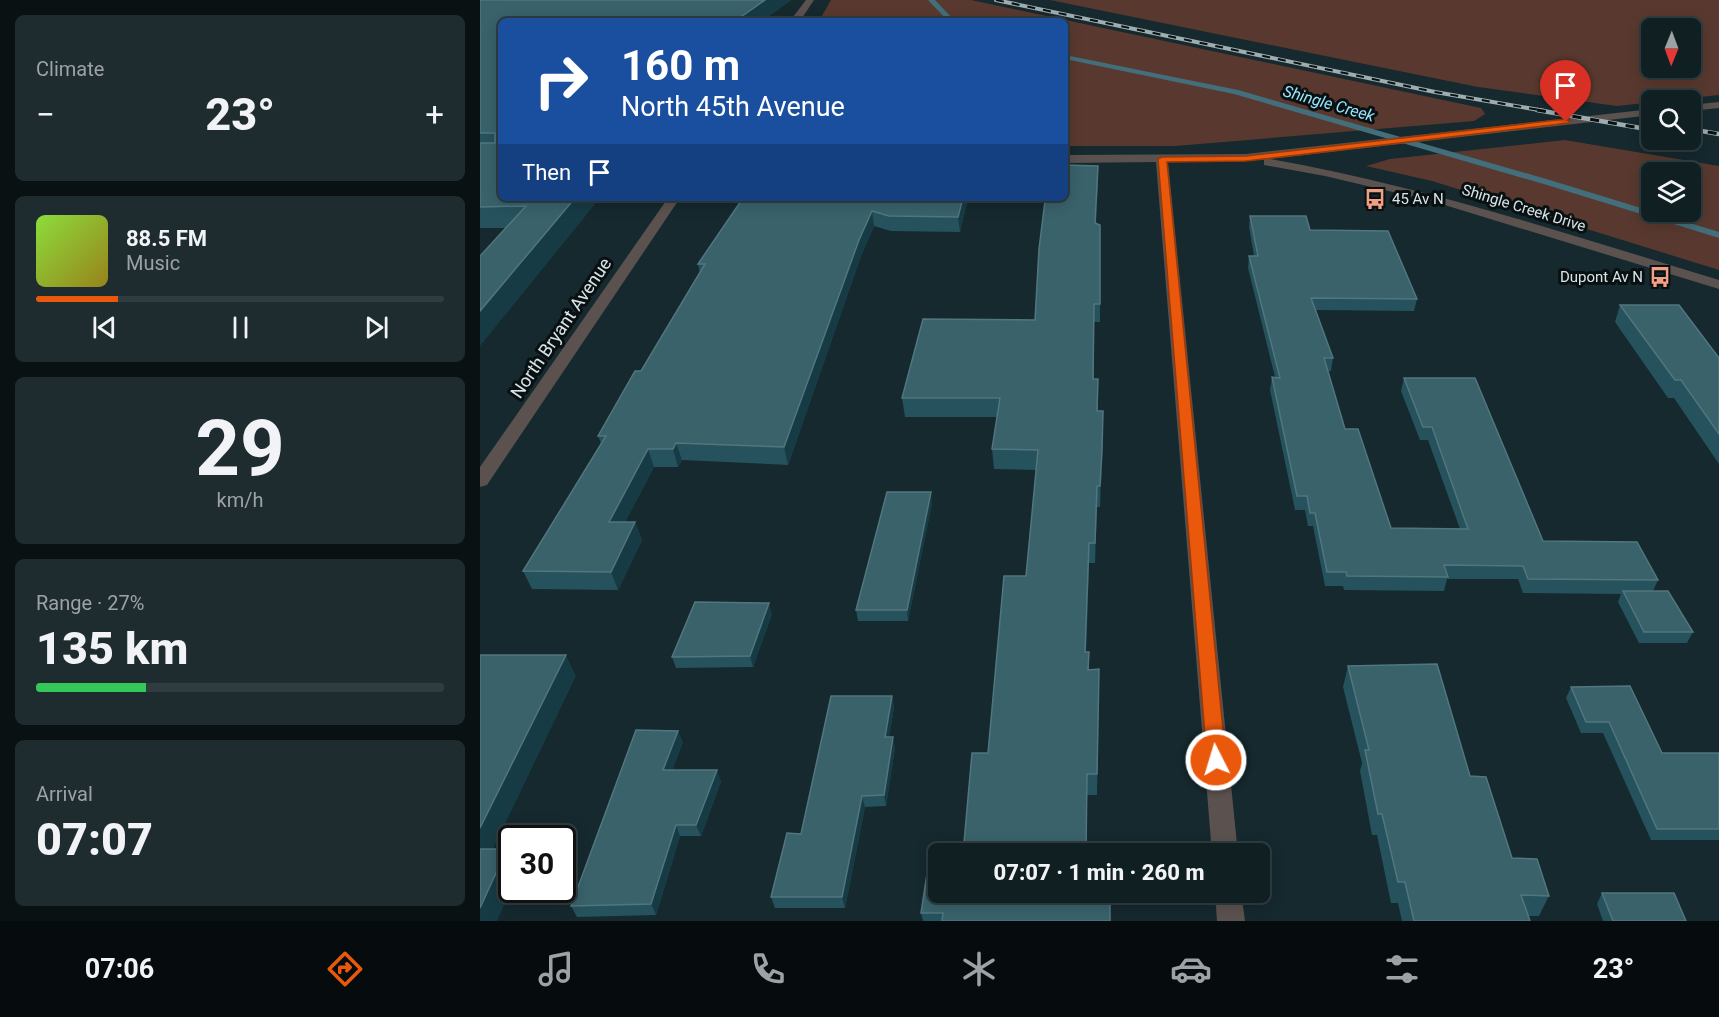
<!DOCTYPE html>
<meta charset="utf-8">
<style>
body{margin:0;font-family:Roboto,sans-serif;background:#1e2c2f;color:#f1f3f6;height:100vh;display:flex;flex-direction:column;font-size:22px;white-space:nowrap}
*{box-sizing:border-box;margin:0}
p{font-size:20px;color:#9ca2a5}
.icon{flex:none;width:33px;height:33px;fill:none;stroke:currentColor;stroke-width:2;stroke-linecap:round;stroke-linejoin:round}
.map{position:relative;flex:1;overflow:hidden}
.details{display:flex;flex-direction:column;gap:15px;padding:15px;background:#091113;width:480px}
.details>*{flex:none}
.guide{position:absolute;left:18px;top:18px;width:570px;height:183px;border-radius:9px;box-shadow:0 3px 15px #0003,0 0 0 2px #303d40;background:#1a4fa0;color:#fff;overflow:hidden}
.needle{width:39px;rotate:181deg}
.fabs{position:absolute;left:1161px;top:18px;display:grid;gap:12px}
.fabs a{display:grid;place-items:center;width:60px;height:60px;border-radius:9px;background:#101f22;box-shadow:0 3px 15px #0003,0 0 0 2px #303d40;font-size:30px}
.speed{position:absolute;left:18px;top:825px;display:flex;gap:12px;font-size:30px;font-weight:700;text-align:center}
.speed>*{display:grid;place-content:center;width:78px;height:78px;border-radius:50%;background:#101f22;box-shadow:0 3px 15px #0003,0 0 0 2px #303d40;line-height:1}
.speed .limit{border:3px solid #111;border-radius:9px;background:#fff;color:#111}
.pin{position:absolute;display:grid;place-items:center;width:51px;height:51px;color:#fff;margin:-62px -26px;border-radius:50% 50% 50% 0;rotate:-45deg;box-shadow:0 0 6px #0007}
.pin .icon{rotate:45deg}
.me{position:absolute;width:66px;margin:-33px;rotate:355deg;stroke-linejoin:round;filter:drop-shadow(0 0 4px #0008)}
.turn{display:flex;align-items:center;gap:21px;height:126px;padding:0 24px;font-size:27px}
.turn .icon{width:78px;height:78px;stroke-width:2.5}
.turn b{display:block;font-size:42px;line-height:51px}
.then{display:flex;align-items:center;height:57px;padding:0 24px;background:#0003;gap:12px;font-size:22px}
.big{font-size:45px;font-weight:800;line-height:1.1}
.details .widget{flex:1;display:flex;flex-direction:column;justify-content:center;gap:9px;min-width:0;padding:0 21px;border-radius:9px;background:#1e2c2f}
.details .dial{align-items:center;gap:0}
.dial b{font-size:78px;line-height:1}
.song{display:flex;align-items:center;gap:18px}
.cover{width:72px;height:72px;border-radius:9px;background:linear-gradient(135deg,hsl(90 70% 55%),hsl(50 70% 35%))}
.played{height:6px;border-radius:3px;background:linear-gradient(90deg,#ea580c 20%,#303d40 20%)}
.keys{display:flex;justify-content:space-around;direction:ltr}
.heat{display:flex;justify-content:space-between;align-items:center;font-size:33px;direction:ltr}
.charge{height:9px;border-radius:4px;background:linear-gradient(90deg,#34c759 27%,#303d40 0)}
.trip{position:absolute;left:448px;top:843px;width:342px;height:60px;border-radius:9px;background:#101f22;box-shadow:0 3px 15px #0003,0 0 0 2px #303d40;font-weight:800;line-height:60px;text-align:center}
.tab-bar{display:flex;height:96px;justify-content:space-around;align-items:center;background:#060c0e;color:#9ca2a5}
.tab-bar .icon{width:42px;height:42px}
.tab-bar .selected{color:#ea580c}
.tab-bar b{font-size:27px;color:#f1f3f6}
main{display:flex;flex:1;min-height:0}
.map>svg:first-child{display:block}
</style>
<main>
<section class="details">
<div class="widget"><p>Climate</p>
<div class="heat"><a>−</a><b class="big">23°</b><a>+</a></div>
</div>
<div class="widget">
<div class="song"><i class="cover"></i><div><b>88.5 FM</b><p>Music</p></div></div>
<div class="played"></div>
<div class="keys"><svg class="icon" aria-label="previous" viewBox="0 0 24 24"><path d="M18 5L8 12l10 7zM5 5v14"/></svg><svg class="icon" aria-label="pause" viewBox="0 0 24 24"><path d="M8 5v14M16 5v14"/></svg><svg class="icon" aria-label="next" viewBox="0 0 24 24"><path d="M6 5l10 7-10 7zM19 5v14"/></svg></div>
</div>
<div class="widget dial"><b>29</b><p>km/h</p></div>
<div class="widget"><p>Range · 27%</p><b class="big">135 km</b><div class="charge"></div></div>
<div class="widget"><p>Arrival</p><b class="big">07:07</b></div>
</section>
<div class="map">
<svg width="1239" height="921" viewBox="0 0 1239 921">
<rect width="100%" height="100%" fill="#15292e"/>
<g fill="#59392f" fill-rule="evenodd">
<path d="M351,0H491L1001,108L1005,114L994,121L695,146H585V21H339Z"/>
<path d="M570,0H1239V95L1137,106L998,87ZM1172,28H1210V68H1172Z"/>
<path d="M1085,140L1239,166V270L952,181L886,166L910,159ZM1172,172H1210V212H1172Z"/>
</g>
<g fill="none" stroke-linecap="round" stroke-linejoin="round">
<g fill="#426f7b" fill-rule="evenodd">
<path d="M448,0H455L475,21H468Z"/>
<path d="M585,55L758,90L1073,181L1239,232V238L1067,185L754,94L585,59Z"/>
</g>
<g fill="#5b5250" fill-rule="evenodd">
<path d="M326,0H334L320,21H310Z"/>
<path d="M1239,102V108L1210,111V105Z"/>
<path d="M1172,109V115L790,159C944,186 1090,235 1239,280V289L955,202L845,176L784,165V160L688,162L758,854H732L676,162L585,163V155L766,154Z"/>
<path d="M188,198H200L7,485L0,487V467Z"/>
<path d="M735,892H761L765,921H737Z"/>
</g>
<defs>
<path id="rail-far1" d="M516,0L955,92L1065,111"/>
<g id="rail">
<path d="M1057,110L1172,130"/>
<path d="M1210,129L1239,134"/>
</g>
</defs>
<use href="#rail-far1" stroke="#9eadb0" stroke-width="4"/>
<use href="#rail" stroke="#9eadb0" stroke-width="4.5"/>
<use href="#rail-far1" stroke="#081012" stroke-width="2" stroke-dasharray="8" stroke-linecap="butt"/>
<use href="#rail" stroke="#081012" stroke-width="3" stroke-dasharray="9" stroke-linecap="butt"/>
</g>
<g fill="#25525c">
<path d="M0,0H311L282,21L21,198H120L109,210L26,228H0Z"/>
<path d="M618,182L616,224L620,225V322H614V379L618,411H623V431L620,507H617L615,563H609L606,652H609V670L619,690L617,795H607L508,753L546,576L556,470L514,469L512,449L517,417H425L422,398L555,320L570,201Z"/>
<path d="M263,198H488L480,232L411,231L394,226L381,256L308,465L202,460L198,467H174L145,522H155L162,540L138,590L52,589L43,571L121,443L118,436L161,371L220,273L218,264Z"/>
<path d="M770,216L830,230L937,299L934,311L836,310L853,358L851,371H848L865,429L911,528L980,529L948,440H940L921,391L924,378L1063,541L1178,580L1173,591L1213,632L1207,643H1159L1138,602L1141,594L1043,593L1038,579H967L964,591L864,590L863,586H845L833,526H828L825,510H815L790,390L792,377H795L768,268L769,256H774L769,227Z"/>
<path d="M1140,305L1239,358V464L1194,398H1188L1135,322Z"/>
<path d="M452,503L428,621H378L376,610Z"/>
<path d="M292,614L273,667L196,668L192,657Z"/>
<path d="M868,666L990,776L1032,858L1069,896L1059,916H1048L1050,921H922L918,903H911L897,835H892L880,771L882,763L863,687Z"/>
<path d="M1091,687L1182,753H1239V840H1171L1123,733H1101L1086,698Z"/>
<path d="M412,696L414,708L409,737L415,748L406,806L385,807L365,908H295L291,897L321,834Z"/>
<path d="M203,742L192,770L241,781L221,836H200L176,915L97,917L91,906Z"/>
<path d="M459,854L630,921H443L441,913Z"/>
<path d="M1122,893L1206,921H1123L1117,904Z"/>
</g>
<g fill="#173b44">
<path d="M285,0H311L282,21H255Z"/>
<path d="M618,166V182L615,241V223Z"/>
<path d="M95,198H120L0,346V311Z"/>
<path d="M483,198H488L480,232L478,217Z"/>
<path d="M392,211L394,226L381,256L308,465L304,447L379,240Z"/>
<path d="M623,411L622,471L620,507V486Z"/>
<path d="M196,443L202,460L198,467L193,449Z"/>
<path d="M168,449L174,467L136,539L129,522Z"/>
<path d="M617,486V507L615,563V543Z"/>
<path d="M451,492L452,503L428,621L427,610Z"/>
<path d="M155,522L162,540L138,590L131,572Z"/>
<path d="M609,543V563L606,674L605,652Z"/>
<path d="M289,603L292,614L273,667L270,656Z"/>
<path d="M86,655L96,676L3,870L0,865V828Z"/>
<path d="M412,696L414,708L407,748L405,737Z"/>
<path d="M198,731L203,742L188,781L183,770Z"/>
<path d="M413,737L415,748L406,806L404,795Z"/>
<path d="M237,770L241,781L221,836L216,825Z"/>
<path d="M382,796L385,807L365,908L362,897Z"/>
<path d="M196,825L200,836L176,915L171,904Z"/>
<path d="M27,849L32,857V888L17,921H0V908Z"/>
</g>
<g fill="#39626b" stroke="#52767f" stroke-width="1.5">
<path d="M0,0H285L255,21H21V198H95L0,311V256L46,206L0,207V143H15V133H0Z"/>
<path d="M585,165L618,166L615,223L620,225V304H614L613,379H618L617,411H623L622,450L620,486H617L615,543H609L605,652H609L608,670L619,669L617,774H607L606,854H483L492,753H508L524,576H546L558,450L512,449L520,398H422L443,319L555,320L559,249L565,201H570V198H585Z"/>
<path d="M263,198H483L478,217L409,216L392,211L379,240L304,447L196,443L193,449H168L129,522H155L131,572L43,571L126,436H118L155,371H161L225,264H218Z"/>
<path d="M770,216H826L830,230L908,231L937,299L831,298L853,358H844L865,429H878L911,528L988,529L952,427H943L924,378H995L1063,541L1157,542L1178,580L1048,579L1043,566L964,565L968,577L867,576L866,572H847L835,513H830L827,496H817L792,377L800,378L769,256H778Z"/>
<path d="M1140,305H1199L1239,358V434L1201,380H1195Z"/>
<path d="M407,492H451L427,610H376Z"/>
<path d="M1143,591H1188L1213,632H1164Z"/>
<path d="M215,602L289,603L270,656L192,657Z"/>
<path d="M0,655H86L0,828Z"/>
<path d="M957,664L990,776L1006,777L1032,858L1057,859L1069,896L1041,895L1050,921H934L925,882H918L902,814H898L885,750H889L868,666Z"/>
<path d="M1150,686L1182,753H1239V829H1177L1129,722H1106L1091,687Z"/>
<path d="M351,696H412L405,737H413L404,795L382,796L362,897H291L307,833L321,834Z"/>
<path d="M156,730L198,731L183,770H237L216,825H196L171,904L91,906Z"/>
<path d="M0,849H27L0,908Z"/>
<path d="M450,854H459V892H630V921H462L463,913H441Z"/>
<path d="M1122,893H1194L1206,921H1133Z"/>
</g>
<path fill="#ea580c" stroke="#983908" stroke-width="1.5" d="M1086,119L1090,122L1089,123L766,161L687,162L746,760L743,766L736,768L730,766L727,760L678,159L682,157L766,156Z"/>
<defs>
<symbol id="bus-bare" viewBox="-9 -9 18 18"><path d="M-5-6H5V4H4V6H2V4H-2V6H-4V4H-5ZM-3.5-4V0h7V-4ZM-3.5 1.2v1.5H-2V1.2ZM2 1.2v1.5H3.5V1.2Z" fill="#f39f84" stroke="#081012" stroke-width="2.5" paint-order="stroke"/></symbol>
</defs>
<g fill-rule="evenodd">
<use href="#bus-bare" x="880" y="184" width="30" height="30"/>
<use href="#bus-bare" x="1165" y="262" width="30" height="30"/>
</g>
<g text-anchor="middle" stroke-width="6" stroke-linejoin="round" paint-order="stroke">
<g font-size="15" fill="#d8e4e7" stroke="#081012" text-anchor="start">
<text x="912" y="204">45 Av N</text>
<text x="1163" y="282" text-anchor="end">Dupont Av N</text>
</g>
<g font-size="15" fill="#d8e4e7" stroke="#081012">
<text transform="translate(1044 208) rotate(17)" y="5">Shingle Creek Drive</text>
</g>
<g font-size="16" font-style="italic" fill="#96e5fb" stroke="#081012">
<text transform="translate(849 103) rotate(16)" y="6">Shingle Creek</text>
</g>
<g font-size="18" fill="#d8e4e7" stroke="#081012">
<text transform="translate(81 328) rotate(-56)" y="6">North Bryant Avenue</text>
</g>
</g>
</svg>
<div class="fabs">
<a><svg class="needle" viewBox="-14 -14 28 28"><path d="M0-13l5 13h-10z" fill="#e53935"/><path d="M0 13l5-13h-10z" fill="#9ca2a5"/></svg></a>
<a><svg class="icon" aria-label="search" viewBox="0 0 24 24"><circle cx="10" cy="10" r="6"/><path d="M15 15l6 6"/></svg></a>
<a><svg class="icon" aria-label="layers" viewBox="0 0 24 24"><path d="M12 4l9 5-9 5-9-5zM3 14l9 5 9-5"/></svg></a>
</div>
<div class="speed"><div class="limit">30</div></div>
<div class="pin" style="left:1086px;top:122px;background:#d93025"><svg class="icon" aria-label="arrive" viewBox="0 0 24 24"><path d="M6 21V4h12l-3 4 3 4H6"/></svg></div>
<svg class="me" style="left:736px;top:760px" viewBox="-20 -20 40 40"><circle r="17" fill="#ea580c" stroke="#fff" stroke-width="3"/><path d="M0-11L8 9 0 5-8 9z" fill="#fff"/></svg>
<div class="trip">07:07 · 1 min · 260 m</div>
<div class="guide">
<div class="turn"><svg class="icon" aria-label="right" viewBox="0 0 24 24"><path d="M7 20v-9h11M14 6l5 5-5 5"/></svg><div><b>160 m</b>North 45th Avenue</div></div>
<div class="then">Then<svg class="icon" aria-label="arrive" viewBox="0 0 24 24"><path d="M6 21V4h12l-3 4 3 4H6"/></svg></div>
</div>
</div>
</main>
<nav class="tab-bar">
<b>07:06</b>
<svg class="icon selected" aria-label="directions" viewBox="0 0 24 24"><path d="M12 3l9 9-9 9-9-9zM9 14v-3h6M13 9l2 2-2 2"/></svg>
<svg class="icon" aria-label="music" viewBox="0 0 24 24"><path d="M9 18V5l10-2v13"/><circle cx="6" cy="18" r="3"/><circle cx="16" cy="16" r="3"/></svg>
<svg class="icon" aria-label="phone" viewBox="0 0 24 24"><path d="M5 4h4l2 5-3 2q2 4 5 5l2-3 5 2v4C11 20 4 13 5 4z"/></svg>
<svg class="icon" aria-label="climate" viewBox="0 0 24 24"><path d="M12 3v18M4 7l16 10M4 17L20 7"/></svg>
<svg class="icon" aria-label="car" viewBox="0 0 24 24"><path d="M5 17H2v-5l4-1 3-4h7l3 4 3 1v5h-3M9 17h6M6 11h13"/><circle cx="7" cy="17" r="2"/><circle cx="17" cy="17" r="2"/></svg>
<svg class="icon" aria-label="filters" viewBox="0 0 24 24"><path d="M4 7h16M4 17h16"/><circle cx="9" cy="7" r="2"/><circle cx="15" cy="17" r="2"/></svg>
<b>23°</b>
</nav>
